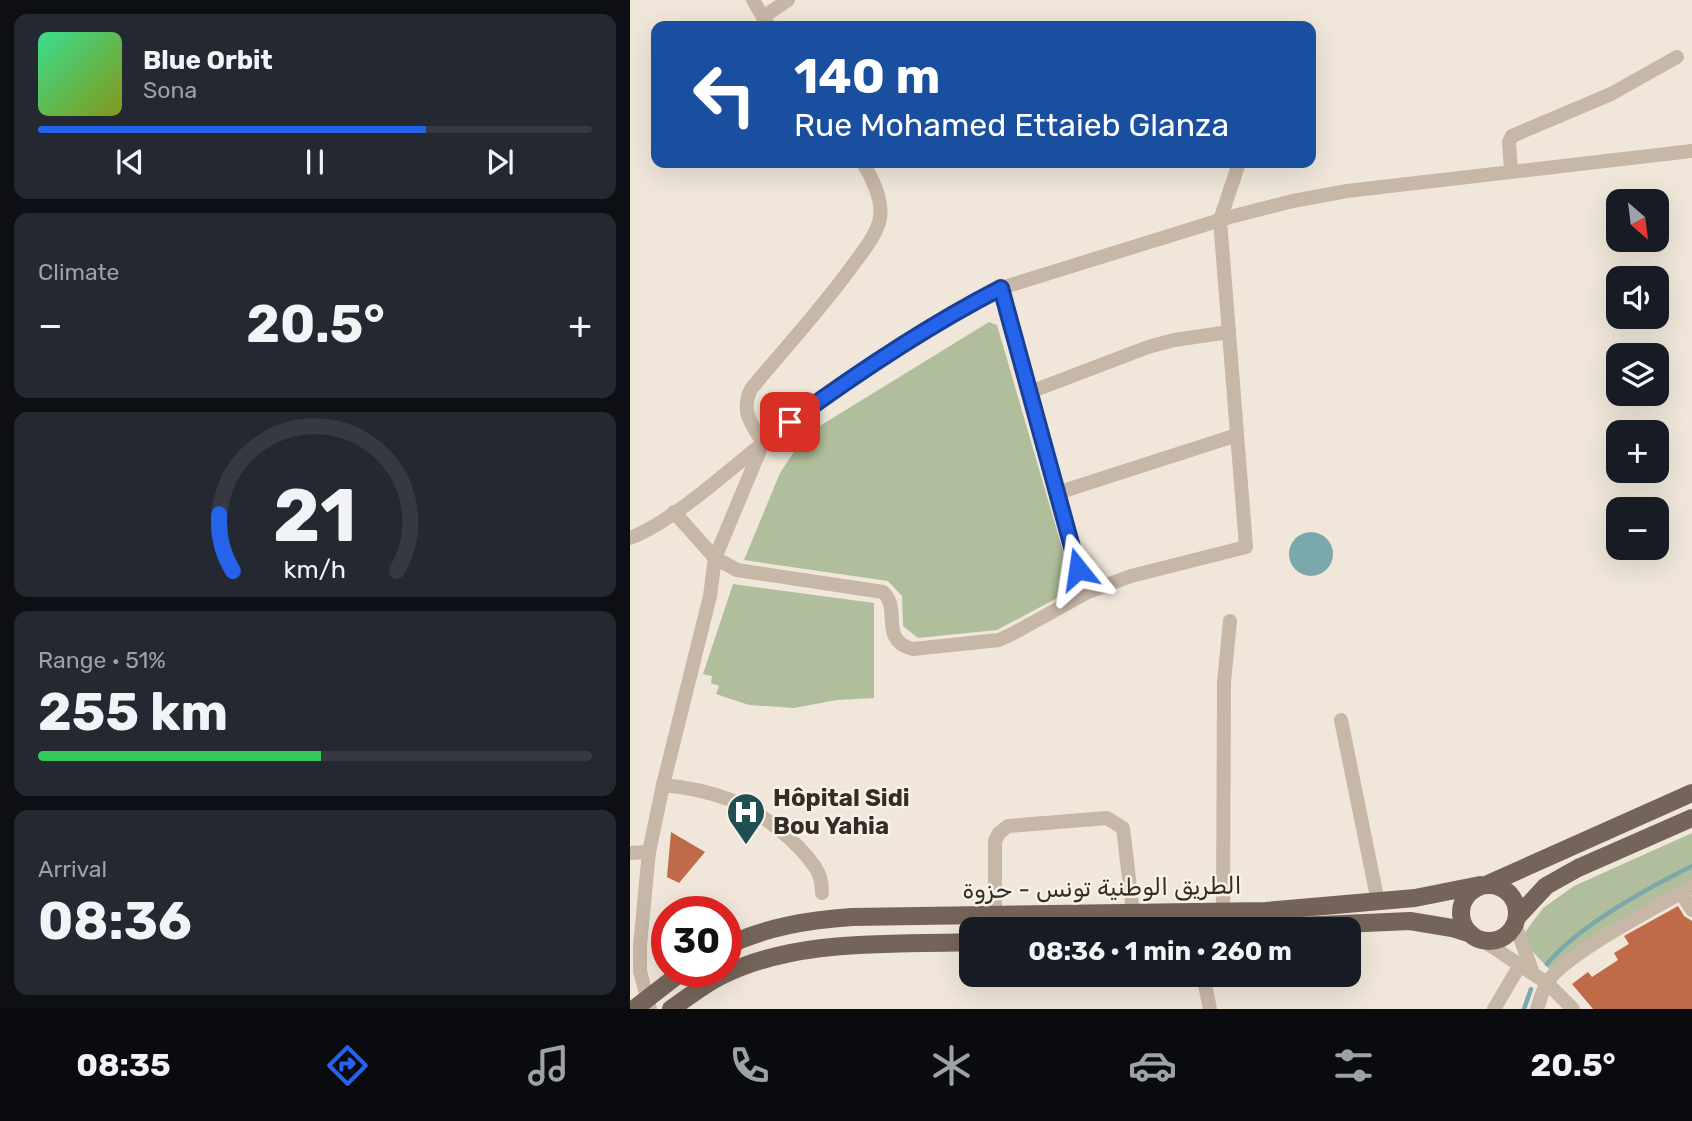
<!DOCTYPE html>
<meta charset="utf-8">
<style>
body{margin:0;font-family:Rubik,Vazirmatn,sans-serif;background:#242831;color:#f1f3f6;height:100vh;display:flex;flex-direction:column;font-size:26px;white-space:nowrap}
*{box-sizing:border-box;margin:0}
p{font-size:23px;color:#9ea1a6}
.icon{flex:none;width:38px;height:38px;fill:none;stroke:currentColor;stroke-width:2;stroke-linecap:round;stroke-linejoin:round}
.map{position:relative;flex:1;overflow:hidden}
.panel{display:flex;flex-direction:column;gap:14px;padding:14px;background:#0d0f14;width:630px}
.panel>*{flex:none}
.banner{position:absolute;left:21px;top:21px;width:665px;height:147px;border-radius:14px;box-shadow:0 7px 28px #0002;background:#1a4fa0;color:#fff;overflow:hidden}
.needle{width:46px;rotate:152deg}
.fabs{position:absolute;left:976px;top:189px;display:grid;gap:14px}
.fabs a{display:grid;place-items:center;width:63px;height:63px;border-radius:14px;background:#171b24;box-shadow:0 7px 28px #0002;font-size:35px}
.speed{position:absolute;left:21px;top:896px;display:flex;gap:14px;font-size:35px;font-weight:700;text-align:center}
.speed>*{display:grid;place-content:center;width:91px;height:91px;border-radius:50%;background:#171b24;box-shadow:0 7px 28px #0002;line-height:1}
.speed .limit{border:10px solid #d22;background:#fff;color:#111}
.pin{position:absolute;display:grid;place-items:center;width:60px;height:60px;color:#fff;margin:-30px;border-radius:14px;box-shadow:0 4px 10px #0006}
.me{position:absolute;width:77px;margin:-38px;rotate:345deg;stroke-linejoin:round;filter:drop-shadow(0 0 5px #0008)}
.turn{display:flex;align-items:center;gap:24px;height:147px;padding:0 28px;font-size:32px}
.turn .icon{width:91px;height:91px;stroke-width:2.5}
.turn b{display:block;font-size:49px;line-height:60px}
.big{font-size:52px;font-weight:700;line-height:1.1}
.panel .widget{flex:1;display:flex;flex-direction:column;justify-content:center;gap:10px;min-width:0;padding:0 24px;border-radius:14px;background:#242831}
.panel .dial{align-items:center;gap:0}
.dial svg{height:182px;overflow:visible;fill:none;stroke:#363941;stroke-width:7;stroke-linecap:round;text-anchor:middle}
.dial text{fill:#f1f3f6;stroke:none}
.song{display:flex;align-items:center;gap:21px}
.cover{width:84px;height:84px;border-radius:10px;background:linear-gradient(135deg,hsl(150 70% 55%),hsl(70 70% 35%))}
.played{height:7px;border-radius:4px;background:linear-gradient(90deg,#2563eb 70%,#363941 70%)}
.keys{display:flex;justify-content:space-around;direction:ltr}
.heat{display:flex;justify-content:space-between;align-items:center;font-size:38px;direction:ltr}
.charge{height:10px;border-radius:5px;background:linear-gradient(90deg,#34c759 51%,#363941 0)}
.trip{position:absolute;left:329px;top:917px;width:402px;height:70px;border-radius:14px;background:#171b24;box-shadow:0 7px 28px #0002;font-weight:700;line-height:70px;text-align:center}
.tabs{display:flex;height:112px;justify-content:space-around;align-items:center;background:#090b0e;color:#9ea1a6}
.tabs .icon{width:49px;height:49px}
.tabs .current{color:#2563eb}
.tabs b{font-size:32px;color:#f1f3f6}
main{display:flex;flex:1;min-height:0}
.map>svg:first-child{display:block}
</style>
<main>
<section class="panel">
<div class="widget">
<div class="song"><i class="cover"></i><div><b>Blue Orbit</b><p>Sona</p></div></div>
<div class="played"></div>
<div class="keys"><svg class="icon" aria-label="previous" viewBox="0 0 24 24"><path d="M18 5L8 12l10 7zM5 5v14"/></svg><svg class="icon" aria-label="pause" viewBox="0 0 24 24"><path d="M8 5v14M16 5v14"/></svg><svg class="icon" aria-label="next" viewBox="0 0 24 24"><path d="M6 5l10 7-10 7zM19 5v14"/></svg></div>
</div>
<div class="widget"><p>Climate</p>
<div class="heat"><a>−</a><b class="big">20.5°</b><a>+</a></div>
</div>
<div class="widget dial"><svg viewBox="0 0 100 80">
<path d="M14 69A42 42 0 1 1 86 69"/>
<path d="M14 69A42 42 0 0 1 8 44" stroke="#2563eb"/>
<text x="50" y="56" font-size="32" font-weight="700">21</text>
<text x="50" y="72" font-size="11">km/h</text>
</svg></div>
<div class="widget"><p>Range · 51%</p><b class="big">255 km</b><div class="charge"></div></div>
<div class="widget"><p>Arrival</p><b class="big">08:36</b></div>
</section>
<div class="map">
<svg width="1062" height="1009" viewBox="0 0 1062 1009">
<rect width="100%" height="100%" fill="#f0e7da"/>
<g fill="#b1be9b">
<path d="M359,322L367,325L444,589L367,630L288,638L273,626L272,596L258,581L114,560L150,473L175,435Z"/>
<path d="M103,584L244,603V698L207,700L164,708L119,705L86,694L89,686L81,683L82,676L73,674Z"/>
<path d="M1062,833V881L923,973L902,951L896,941V931L913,908L944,886Z"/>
</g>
<circle fill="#7ba8ab" cx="681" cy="554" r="22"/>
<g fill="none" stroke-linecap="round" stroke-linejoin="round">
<g stroke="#7ba8ab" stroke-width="4.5">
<path d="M917,964C949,925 1016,889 1062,866"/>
<path d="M894,1009L901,989"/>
</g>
</g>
<g fill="#bf6a49">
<path d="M41,832L75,852L49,883L37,877Z"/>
<path d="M1048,906L1054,916L1062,921V1009H963L942,984L958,972L962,977L988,960L984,953L999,944L994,936Z"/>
</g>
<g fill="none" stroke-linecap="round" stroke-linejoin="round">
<g stroke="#c7b7a7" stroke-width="14">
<path d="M123,0L133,17"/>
<path d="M139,26L133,17L158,0"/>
<path d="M881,171L879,142L882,136L981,94L1047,57"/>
<path d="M371,288L448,569"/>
<path d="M400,392L518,347L544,340L599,332"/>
<path d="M427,493L607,435"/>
<path d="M44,512L85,558L107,570L253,592C272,609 248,640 283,649L369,640L384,633L458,592L501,576L616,547L590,220L609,163"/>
<path d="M0,538C42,522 97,472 133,443C122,424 110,412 121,389C155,348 192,308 223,265C233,251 247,235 250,218C253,201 242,177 233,163"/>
<path d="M711,720L748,902"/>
<path d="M33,785C55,787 80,792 101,800C130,811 168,842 185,867C191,875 192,883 192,893"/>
<path d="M0,853L19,852"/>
<path d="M1051,893L1062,910"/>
<path d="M593,911L594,682L600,621"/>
<path d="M365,914V841L369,833L378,826L477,818L493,828L503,913"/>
<path d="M885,924L903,973"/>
<path d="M852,940L917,983L943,1009"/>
<path d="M573,975L580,1009"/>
<path d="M20,1009L10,971V945L19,852L33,785L80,596L85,558L133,443L200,393L329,309L371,288L600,217L663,201L717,191L1062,151"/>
<path d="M864,1009L890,965"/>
<path d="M907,1009C910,1001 912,991 917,983C933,955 1030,905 1062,887"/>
</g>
<g stroke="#756459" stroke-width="18">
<path d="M858,884L1062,793"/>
<circle cx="859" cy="913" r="28"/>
<path d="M888,916L916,886L948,868L1062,818"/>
<path d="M604,929L780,921L822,928L841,934"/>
<path d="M96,946C137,927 177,920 222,917L636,911L785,898L850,885"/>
<path d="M4,1009L53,971"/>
<path d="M41,1009C57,998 73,985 91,976C167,938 258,945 341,942"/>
</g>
</g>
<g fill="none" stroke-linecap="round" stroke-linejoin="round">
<defs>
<path id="route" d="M160,422C227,373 297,326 371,288L448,569"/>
</defs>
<use href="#route" stroke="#184099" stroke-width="18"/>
<use href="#route" stroke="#2563eb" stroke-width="12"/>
</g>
<defs>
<symbol id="hospital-pin" viewBox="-11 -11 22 30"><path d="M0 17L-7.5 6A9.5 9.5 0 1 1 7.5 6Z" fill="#1f4e53" stroke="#f8f1e6"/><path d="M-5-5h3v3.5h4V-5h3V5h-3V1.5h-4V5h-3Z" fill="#fff"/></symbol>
</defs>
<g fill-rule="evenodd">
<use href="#hospital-pin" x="94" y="790" width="44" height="60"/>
</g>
<g text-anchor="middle" stroke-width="5" stroke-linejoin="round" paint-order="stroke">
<g font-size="24" font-weight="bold" fill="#342c27" stroke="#f8f1e6" text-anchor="start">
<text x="143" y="806">Hôpital Sidi<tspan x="143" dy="28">Bou Yahia</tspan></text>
</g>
<g font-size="24" fill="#342c27" stroke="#f8f1e6">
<text transform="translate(472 888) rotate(-1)" y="8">الطريق الوطنية تونس - حزوة</text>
</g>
</g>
</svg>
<div class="fabs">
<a><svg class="needle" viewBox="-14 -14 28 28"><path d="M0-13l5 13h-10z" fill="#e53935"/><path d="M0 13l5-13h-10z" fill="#9ea1a6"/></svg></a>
<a><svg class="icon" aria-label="sound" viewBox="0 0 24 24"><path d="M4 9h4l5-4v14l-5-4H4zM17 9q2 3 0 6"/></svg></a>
<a><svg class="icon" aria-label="layers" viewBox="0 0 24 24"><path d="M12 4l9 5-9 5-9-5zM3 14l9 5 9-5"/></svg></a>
<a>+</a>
<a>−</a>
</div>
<div class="speed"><div class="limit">30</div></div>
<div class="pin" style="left:160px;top:422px;background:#d93025"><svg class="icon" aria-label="arrive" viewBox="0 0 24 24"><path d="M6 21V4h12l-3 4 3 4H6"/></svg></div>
<svg class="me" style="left:448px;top:569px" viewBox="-20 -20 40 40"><path d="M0-17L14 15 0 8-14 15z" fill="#2563eb" stroke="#fff" stroke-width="4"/></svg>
<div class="trip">08:36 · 1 min · 260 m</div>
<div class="banner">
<div class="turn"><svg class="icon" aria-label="left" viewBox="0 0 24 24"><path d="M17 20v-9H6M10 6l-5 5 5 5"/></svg><div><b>140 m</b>Rue Mohamed Ettaieb Glanza</div></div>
</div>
</div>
</main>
<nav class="tabs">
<b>08:35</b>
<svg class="icon current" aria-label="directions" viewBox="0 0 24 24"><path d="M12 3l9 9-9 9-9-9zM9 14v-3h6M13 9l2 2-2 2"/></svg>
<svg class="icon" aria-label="music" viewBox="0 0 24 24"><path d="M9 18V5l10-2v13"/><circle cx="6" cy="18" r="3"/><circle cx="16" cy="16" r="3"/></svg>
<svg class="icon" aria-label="phone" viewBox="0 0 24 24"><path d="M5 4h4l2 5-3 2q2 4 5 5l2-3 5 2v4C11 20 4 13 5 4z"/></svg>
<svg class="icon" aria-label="climate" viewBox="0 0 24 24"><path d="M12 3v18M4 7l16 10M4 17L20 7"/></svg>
<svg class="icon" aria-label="car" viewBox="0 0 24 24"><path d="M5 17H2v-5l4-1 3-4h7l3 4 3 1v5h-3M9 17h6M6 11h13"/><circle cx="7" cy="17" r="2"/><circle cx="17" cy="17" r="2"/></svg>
<svg class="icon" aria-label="filters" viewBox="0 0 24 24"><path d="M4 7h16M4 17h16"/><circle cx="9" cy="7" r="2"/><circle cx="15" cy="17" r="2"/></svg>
<b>20.5°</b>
</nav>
